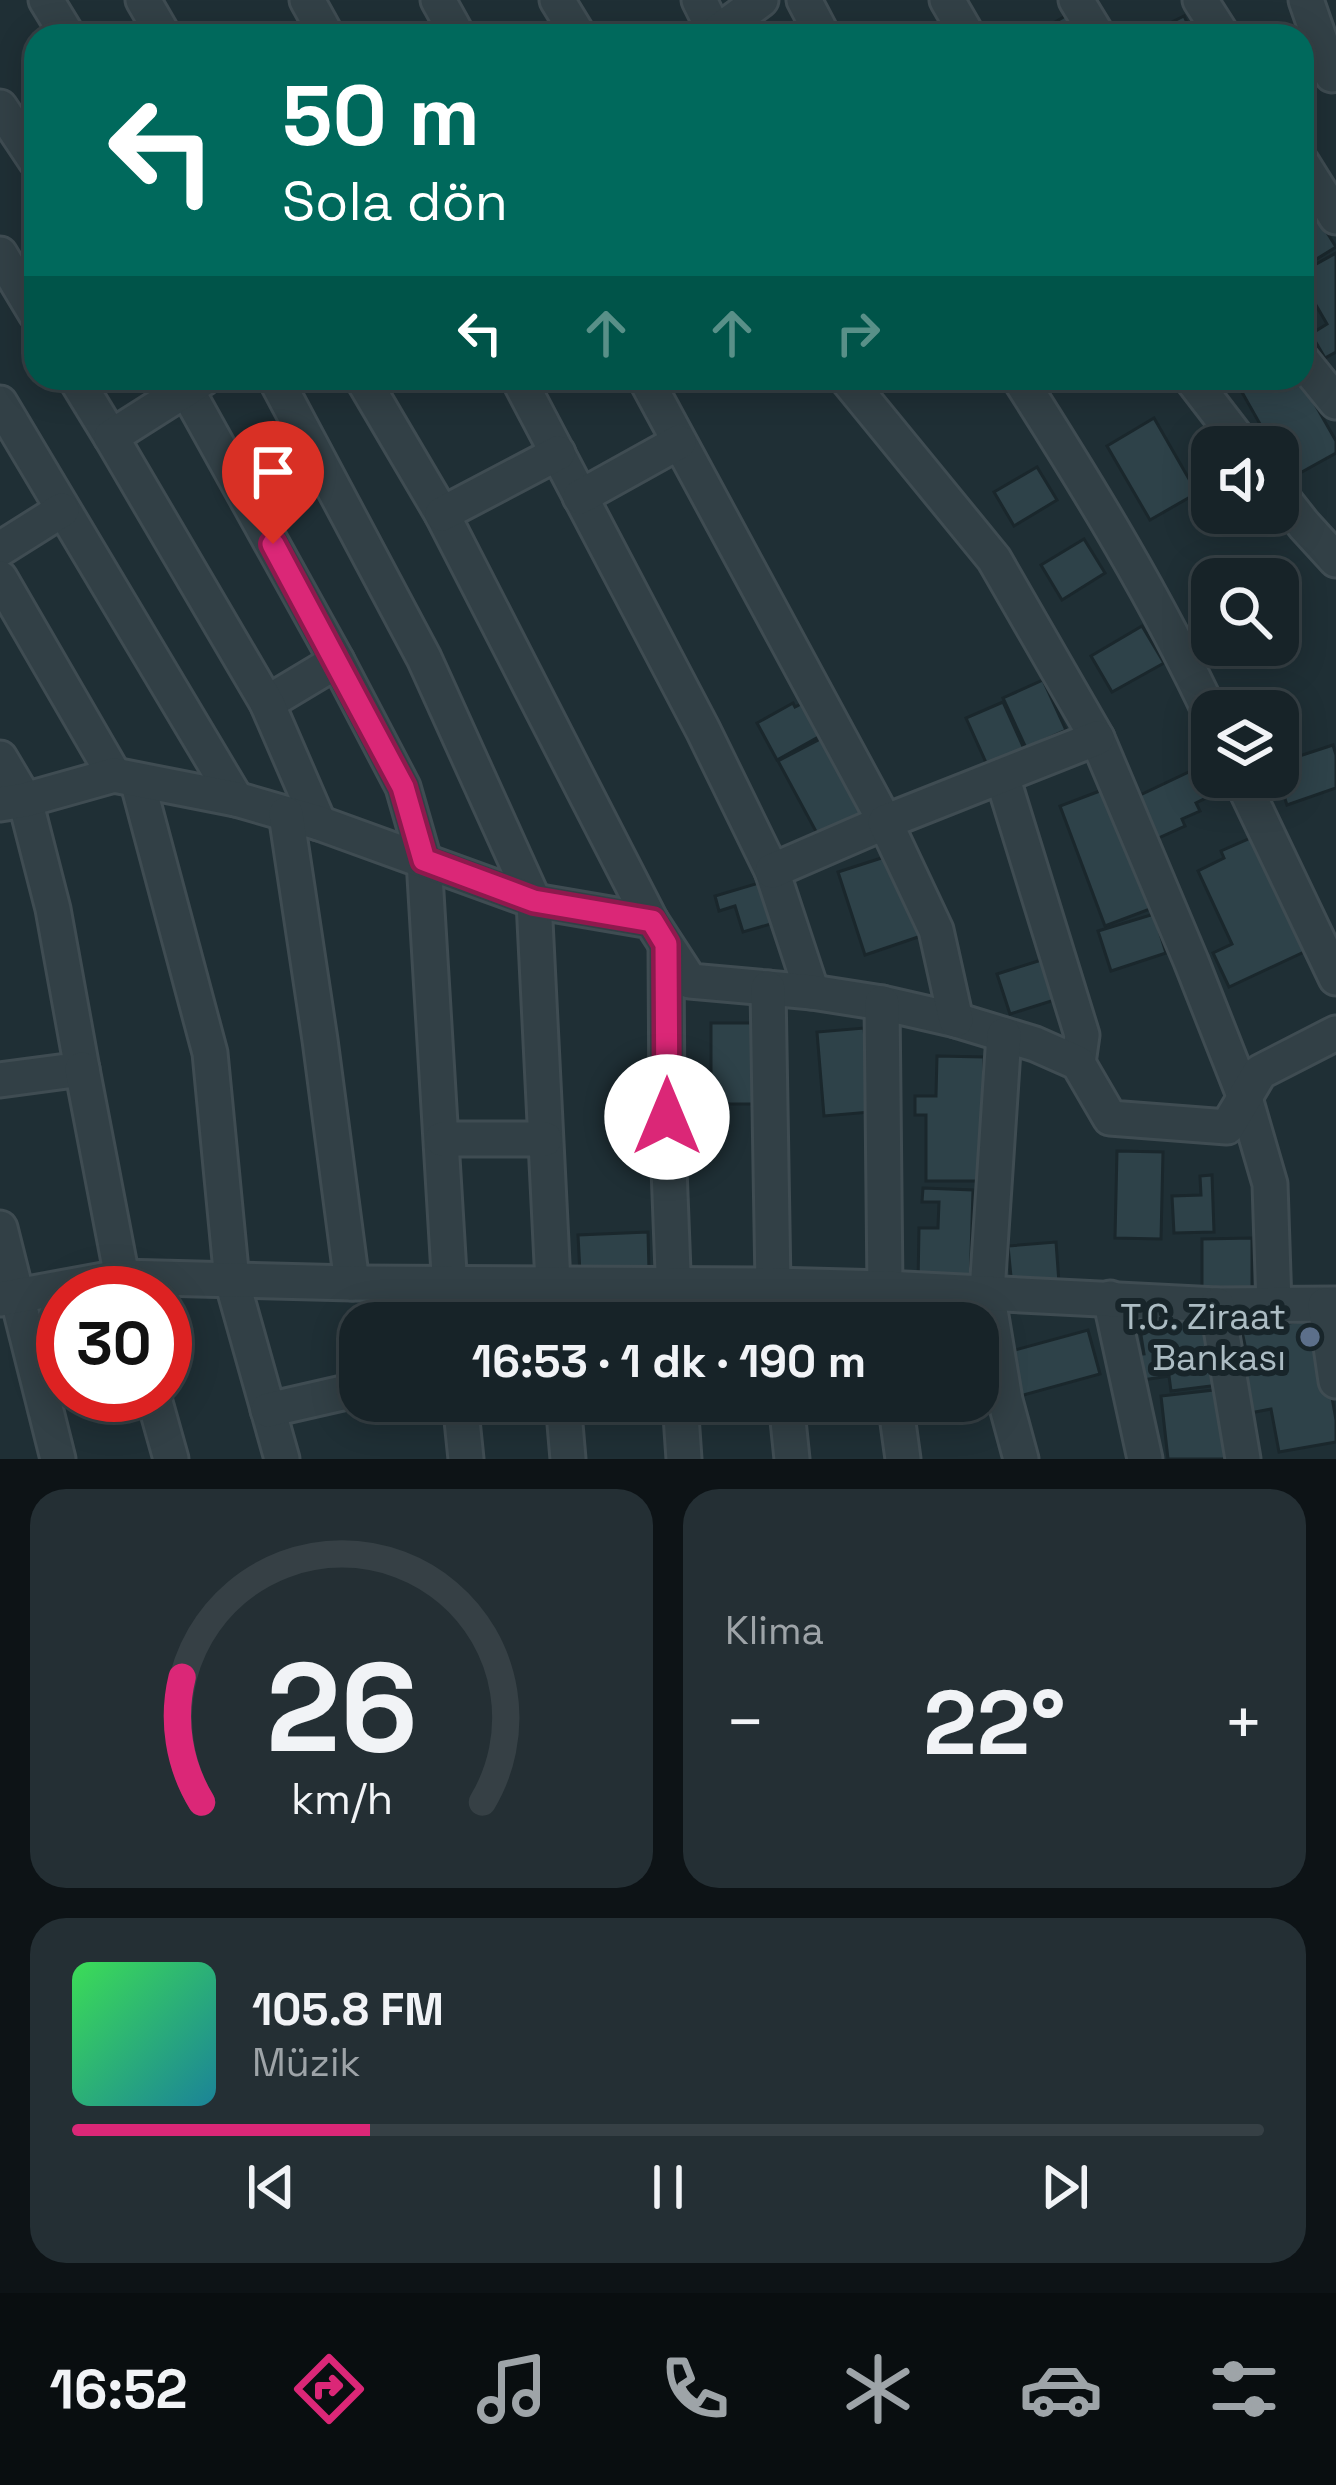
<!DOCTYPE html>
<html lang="tr">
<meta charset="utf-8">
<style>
body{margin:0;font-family:"Space Grotesk",sans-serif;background:#242f34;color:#f1f3f6;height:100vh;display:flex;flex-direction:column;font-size:45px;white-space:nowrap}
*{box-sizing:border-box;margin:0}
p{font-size:39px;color:#9ea4a8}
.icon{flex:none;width:66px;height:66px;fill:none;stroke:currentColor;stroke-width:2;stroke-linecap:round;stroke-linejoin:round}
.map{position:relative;height:1459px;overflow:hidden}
.panel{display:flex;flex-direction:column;gap:30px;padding:30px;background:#0d1316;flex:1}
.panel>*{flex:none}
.hud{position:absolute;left:24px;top:24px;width:1290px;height:366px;border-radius:36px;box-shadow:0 6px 30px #0003,0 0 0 3px #364045;background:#00695c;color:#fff;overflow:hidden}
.fabs{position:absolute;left:1191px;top:426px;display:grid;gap:24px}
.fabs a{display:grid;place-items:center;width:108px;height:108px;border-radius:24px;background:#172328;box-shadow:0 6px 30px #0003,0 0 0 3px #364045;font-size:60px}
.speed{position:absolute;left:36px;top:1266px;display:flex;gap:24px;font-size:60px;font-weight:700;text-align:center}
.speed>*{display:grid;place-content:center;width:156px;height:156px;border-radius:50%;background:#172328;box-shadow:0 6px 30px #0003,0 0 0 3px #364045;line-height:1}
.speed .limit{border:18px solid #d22;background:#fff;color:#111}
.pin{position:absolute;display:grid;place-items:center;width:102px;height:102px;color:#fff;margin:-123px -51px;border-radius:50% 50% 50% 0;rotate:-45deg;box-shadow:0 0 12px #0007}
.pin .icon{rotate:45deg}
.me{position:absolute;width:132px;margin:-66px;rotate:0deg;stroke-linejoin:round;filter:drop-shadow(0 0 9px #0008)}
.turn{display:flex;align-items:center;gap:42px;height:252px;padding:0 60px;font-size:54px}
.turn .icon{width:156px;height:156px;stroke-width:2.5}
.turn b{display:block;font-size:84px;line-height:102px}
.lanes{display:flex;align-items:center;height:114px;padding:0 60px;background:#0003;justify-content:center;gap:60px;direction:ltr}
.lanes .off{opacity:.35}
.big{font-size:90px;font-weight:800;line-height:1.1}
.panel .widget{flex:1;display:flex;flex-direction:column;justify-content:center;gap:18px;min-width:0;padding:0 42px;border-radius:36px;background:#242f34}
.panel .dial{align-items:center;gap:0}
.dial svg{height:312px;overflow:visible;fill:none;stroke:#364045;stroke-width:7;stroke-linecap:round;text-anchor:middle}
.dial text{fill:#f1f3f6;stroke:none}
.song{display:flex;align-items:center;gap:36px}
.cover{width:144px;height:144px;border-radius:18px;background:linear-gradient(135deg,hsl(130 70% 55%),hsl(190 70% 35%))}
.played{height:12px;border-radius:6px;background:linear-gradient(90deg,#db2777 25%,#364045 25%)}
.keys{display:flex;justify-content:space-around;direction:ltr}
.heat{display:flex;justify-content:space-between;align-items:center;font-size:66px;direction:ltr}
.panel .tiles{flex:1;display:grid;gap:30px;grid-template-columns:1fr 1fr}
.widget:last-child{grid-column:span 2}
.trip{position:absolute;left:339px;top:1302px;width:660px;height:120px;border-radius:36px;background:#172328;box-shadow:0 6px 30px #0003,0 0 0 3px #364045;font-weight:800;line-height:120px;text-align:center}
.menu{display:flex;height:192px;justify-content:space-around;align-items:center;background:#090e10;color:#9ea4a8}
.menu .icon{width:84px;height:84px}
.menu .selected{color:#db2777}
.menu b{font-size:54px;color:#f1f3f6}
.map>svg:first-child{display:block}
</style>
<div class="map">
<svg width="1336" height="1459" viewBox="0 0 1336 1459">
<rect width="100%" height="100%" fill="#1f2f35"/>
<g fill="#2e4249" stroke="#1a272c" stroke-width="3">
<path d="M1074,11L1088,36H1031Z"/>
<path d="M1184,16L1193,36H1144Z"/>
<path d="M1302,192L1336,247L1302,268Z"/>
<path d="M1336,253V352L1325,358L1311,334L1327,324L1302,281V272Z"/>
<path d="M1234,378H1300L1336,441V453L1291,478L1278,455V447H1273Z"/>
<path d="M1154,418L1197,493L1150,520L1107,446Z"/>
<path d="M1037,467L1057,500L1014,526L994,492Z"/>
<path d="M1084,539L1105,573L1062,600L1041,565Z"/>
<path d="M1142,626L1164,663L1112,692L1091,656Z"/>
<path d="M1043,680L1066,730L1026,748L1003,698Z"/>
<path d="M811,699L829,731L777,760L757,723L793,703L795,707Z"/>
<path d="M1003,702L1025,751L988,767L966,718Z"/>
<path d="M828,735L868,811L819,837L778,761Z"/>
<path d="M1333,745L1336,755V788L1287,805L1278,777V763Z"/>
<path d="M1212,761V777H1221L1226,788L1196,803L1200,811L1182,819L1185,826L1154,840L1134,798Z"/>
<path d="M1105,789L1150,909L1105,926L1060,806Z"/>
<path d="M1253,837L1306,951L1229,987L1213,953L1232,944L1198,871L1224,858L1221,851Z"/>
<path d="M897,853L924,935L865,955L838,872Z"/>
<path d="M769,880L781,921L743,932L735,906L719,911L715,896Z"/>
<path d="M1154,914L1166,953L1111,971L1098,931Z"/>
<path d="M1051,957L1064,997L1010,1014L997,974Z"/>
<rect x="711" y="1023" width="52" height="81"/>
<path d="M864,1028L871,1112L824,1116L817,1032Z"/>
<path d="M937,1056L984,1057L983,1181H926V1115H915V1096H936Z"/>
<path d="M1117,1151L1163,1152L1161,1239L1115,1238Z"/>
<path d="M1212,1175L1214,1232L1174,1233L1172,1196L1201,1195L1200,1176Z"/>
<path d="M923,1188L973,1190L970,1287L918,1285L919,1228H938L939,1202H922Z"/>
<path d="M648,1232L649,1271L580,1273L578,1235Z"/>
<path d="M1252,1238V1292H1202V1239Z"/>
<path d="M1056,1242L1059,1283L1012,1287L1008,1246Z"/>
<path d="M980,1310L990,1379L978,1381V1323H915L914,1319Z"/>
<path d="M1210,1313L1219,1385L1171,1391L1169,1376L1136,1381L1132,1355L1144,1354L1139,1323Z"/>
<path d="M1318,1318L1336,1420V1442L1279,1452L1271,1409L1250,1413L1231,1353L1246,1350L1242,1331Z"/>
<path d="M1088,1330L1100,1374L1020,1396L1008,1352Z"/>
<path d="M1223,1389L1232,1459H1168L1161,1396Z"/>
<path d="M908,1401H962V1402L909,1409Z"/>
</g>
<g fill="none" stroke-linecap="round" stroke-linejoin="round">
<defs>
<g id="minor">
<path d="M46,0L68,36"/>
<path d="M143,0L164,36"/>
<path d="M307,0L327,36"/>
<path d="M438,0L458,36"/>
<path d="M557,0L579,36"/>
<path d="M699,0L717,36"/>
<path d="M804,0L823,36"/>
<path d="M947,0L968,36"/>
<path d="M1076,0L1098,36"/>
<path d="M1200,0L1223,36"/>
<path d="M1306,0L1332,75"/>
<path d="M712,36L761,0"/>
<path d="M0,107L36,161"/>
<path d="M1302,163L1336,217"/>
<path d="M0,254L36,314"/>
<path d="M1302,360L1336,402"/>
<path d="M75,378L111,437"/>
<path d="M180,378L337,661L267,703"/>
<path d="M204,378L111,437L267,703L319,823"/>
<path d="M275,378L424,658L534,901L555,1323"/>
<path d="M362,378L442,514L651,921"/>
<path d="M518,378L703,730L772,871L812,992"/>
<path d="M645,378L885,822L772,871"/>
<path d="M846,378L994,559L1097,738L1191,961L1245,1098L1270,1184L1274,1305"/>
<path d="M1019,378C1089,488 1157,599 1212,717"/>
<path d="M1191,378L1244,447"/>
<path d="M0,403L236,799"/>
<path d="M1278,492L1304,525L1336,560"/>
<path d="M580,497L679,442"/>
<path d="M442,514L558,453"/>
<path d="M0,549L62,510"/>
<path d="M0,578L114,775"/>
<path d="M337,661L403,787L424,860L452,1323"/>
<path d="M0,758L25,800L53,909L82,1069L0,1080"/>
<path d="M1002,776L1082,1035L1078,1063"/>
<path d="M1240,777L1336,978"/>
<path d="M137,780L210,1053L232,1281L282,1459"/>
<path d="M0,804L25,800L114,775L236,799L319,823L534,901L651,921L690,981L812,992L882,1003L956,1020L1035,1044L1078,1063L1110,1118L1227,1127L1260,1072L1336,1033"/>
<path d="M286,814L320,1040L352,1283"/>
<path d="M666,946L667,1117L675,1323"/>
<path d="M768,988L773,1285L777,1323"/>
<path d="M882,1003L885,1288L888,1323"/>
<path d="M956,1020L936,930L885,822L1097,738"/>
<path d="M1004,1035L987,1292L1005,1400L1021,1459"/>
<path d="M82,1069L125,1293"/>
<path d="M442,1139H545"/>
<path d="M0,1228L58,1459"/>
<path d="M1110,1298L1145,1459"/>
<path d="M0,1299L120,1277L352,1283L773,1285L885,1288L1217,1305L1336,1304"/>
<path d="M1217,1305L1243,1459"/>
<path d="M1325,1305L1336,1381"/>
<path d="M153,1395L171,1459"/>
<path d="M460,1401L466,1459"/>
<path d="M563,1401L568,1459"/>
<path d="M680,1401L684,1459"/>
<path d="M786,1401L792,1459"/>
<path d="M895,1401L903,1459"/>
<path d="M268,1410L360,1389"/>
</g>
</defs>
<use href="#minor" stroke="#3f4c52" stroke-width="39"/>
<use href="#minor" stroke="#324046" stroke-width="33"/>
</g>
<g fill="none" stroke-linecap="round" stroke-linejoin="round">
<defs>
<path id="route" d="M273,544L403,787L424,860L534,901L652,921L666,944L667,1117"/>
</defs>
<use href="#route" stroke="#8e194d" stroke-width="30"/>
<use href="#route" stroke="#db2777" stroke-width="21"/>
</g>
<circle fill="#5c6f8a" stroke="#18252a" stroke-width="4.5" cx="1310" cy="1337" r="12"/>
<g text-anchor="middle" stroke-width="12" stroke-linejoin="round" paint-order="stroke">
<g font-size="36" fill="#acbcc3" stroke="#18252a" text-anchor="end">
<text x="1286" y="1329">T.C. Ziraat<tspan x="1286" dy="41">Bankası</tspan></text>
</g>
</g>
</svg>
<div class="fabs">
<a><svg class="icon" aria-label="sound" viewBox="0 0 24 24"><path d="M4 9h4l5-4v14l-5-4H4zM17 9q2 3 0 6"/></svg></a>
<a><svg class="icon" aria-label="search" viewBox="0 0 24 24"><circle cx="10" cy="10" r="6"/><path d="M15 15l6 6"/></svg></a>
<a><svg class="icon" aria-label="layers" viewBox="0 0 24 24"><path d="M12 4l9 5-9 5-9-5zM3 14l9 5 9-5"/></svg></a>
</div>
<div class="speed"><div class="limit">30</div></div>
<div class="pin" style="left:273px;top:544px;background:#d93025"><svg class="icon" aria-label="arrive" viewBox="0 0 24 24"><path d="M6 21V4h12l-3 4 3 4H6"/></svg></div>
<svg class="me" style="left:667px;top:1117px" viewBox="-20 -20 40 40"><circle r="19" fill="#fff"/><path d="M0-13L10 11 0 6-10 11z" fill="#db2777"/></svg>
<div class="trip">16:53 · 1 dk · 190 m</div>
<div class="hud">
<div class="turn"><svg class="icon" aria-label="left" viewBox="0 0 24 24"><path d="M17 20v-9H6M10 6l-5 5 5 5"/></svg><div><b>50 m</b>Sola dön</div></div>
<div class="lanes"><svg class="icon" aria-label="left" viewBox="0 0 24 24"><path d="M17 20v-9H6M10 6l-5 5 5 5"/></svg><svg class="icon off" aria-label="ahead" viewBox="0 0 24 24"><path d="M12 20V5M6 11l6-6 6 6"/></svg><svg class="icon off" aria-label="ahead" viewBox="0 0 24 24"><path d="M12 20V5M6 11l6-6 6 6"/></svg><svg class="icon off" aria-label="right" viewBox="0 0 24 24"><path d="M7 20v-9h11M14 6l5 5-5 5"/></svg></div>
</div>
</div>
<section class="panel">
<div class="tiles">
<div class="widget dial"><svg viewBox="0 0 100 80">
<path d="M14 69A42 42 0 1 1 86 69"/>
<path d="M14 69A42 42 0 0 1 9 37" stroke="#db2777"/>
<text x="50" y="56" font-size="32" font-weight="700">26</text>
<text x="50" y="72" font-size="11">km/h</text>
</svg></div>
<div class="widget"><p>Klima</p>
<div class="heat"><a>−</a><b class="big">22°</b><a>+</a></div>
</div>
<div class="widget">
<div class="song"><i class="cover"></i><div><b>105.8 FM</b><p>Müzik</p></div></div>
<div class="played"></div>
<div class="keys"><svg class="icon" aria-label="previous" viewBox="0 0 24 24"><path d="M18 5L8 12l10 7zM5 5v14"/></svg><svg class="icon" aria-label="pause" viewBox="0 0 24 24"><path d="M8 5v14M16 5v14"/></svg><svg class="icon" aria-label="next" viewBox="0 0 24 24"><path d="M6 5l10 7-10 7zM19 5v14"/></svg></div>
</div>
</div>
</section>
<nav class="menu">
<b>16:52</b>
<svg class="icon selected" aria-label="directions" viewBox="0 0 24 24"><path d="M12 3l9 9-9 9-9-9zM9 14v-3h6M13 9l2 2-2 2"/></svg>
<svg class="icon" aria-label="music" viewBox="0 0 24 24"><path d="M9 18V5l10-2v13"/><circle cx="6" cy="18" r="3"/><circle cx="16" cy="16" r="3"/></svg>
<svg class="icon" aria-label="phone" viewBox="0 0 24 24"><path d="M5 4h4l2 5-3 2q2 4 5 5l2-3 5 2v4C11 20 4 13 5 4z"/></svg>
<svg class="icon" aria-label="climate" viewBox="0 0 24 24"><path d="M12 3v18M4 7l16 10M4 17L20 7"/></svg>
<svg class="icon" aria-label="car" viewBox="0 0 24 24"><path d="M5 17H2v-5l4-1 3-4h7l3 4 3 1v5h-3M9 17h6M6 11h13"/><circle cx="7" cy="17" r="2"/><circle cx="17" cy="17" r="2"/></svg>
<svg class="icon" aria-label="filters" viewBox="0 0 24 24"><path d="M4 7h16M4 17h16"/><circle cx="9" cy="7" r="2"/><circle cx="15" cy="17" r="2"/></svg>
</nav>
